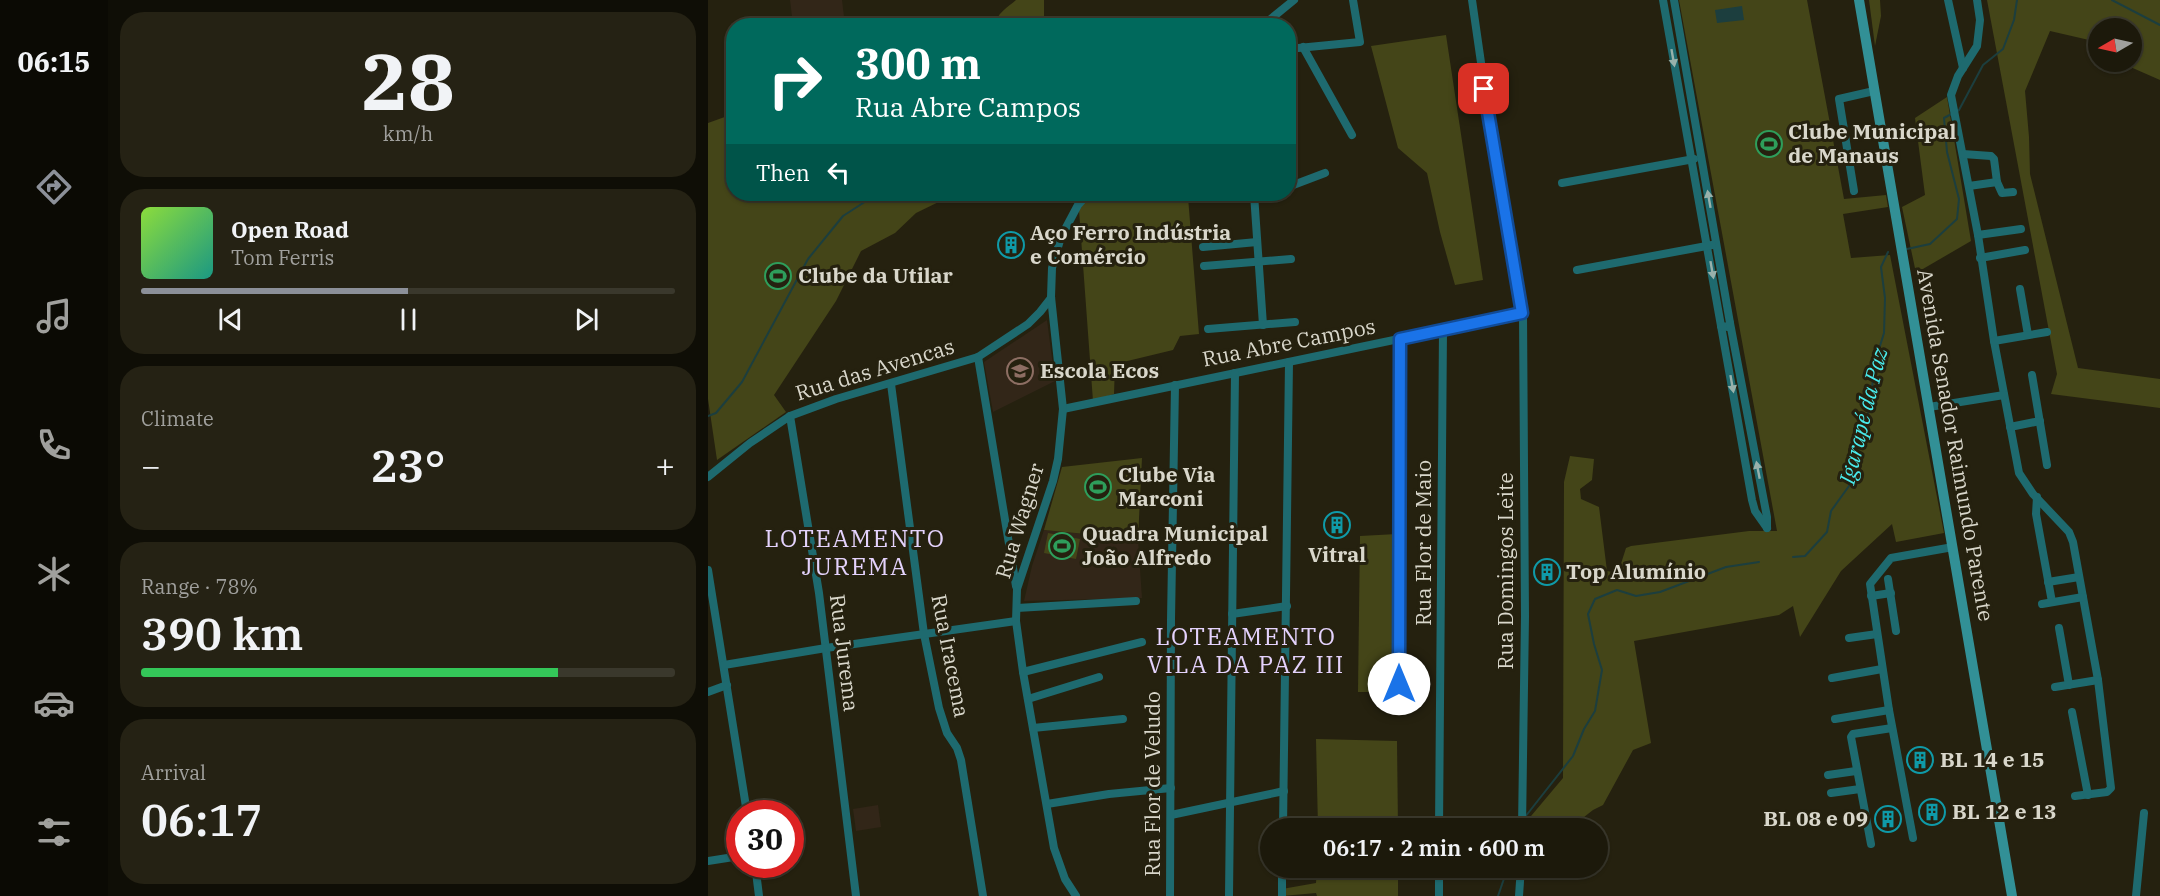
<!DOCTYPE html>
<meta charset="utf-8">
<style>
body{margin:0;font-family:"IBM Plex Serif",serif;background:#252214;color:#f1f3f6;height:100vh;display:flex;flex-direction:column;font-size:22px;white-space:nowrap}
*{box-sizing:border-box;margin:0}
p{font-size:20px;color:#a0a09d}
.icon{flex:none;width:33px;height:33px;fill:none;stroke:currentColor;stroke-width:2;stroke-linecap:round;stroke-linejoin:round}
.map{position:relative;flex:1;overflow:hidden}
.panel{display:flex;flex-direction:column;gap:12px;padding:12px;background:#0f0e06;width:600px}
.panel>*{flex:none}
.hud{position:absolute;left:18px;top:18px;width:570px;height:183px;border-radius:24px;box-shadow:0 2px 4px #0004,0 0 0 2px #3a382c;background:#00695c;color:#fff;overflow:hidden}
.needle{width:39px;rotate:261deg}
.tools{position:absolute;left:1380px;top:18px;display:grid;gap:12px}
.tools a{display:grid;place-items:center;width:54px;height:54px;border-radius:50%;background:#1c190b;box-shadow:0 2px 4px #0004,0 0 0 2px #3a382c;font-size:30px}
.speed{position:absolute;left:18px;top:800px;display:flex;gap:12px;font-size:30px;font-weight:700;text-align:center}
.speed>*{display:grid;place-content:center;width:78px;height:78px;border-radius:50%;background:#1c190b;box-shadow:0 2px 4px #0004,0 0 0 2px #3a382c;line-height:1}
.speed .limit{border:9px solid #d22;background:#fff;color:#111}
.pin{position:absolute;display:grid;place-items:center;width:51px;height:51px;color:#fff;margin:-26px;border-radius:12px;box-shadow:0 3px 9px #0006}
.me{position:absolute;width:66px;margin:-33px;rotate:0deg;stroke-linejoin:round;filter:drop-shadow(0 0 4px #0008)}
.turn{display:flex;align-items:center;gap:21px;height:126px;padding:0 30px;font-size:27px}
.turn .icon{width:78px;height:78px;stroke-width:2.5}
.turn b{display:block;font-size:42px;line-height:51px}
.then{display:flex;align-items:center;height:57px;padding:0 30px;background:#0003;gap:12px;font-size:22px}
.big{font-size:45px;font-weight:600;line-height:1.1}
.panel .tile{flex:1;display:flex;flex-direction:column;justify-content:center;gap:9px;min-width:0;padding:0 21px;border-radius:24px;background:#252214}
.panel .dial{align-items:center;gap:0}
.dial b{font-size:78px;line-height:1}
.song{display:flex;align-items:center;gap:18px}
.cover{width:72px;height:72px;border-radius:9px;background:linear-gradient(135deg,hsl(90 70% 55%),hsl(170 70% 35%))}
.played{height:6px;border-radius:3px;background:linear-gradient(90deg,#8c9099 50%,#3a382c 50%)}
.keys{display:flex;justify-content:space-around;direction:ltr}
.heat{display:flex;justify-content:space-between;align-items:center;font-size:33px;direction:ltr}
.charge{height:9px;border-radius:4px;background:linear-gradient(90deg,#34c759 78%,#3a382c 0)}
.trip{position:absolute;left:552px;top:818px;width:348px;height:60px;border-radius:30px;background:#1c190b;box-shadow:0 2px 4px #0004,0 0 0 2px #3a382c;font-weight:600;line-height:60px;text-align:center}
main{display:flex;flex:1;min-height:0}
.menu{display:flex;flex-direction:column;width:108px;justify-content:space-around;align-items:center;background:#0b0a04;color:#a0a09d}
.menu .icon{width:42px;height:42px}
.menu .selected{color:#8c9099}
.menu b{font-size:27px;color:#f1f3f6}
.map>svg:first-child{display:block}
</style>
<main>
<nav class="menu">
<b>06:15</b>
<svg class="icon selected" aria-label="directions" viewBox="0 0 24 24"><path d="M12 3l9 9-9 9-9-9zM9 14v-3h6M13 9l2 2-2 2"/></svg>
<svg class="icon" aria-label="music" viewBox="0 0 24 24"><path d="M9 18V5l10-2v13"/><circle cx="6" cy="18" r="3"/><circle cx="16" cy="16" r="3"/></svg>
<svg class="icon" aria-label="phone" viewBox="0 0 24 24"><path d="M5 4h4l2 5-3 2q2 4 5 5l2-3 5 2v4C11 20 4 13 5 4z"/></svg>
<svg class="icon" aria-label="climate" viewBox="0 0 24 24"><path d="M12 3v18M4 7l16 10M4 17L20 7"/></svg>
<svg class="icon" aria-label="car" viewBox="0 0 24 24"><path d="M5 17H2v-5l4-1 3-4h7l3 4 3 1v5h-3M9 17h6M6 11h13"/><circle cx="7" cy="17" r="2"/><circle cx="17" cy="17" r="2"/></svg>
<svg class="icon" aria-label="filters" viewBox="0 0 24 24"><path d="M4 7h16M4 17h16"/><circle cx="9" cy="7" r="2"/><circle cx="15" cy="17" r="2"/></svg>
</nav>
<section class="panel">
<div class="tile dial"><b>28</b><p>km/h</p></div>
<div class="tile">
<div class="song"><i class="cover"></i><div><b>Open Road</b><p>Tom Ferris</p></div></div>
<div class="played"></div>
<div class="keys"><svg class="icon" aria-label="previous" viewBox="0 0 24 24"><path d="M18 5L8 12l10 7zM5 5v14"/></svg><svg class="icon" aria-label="pause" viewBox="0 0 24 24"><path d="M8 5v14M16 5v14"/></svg><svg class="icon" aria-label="next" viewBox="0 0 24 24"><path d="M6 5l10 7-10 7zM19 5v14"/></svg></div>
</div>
<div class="tile"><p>Climate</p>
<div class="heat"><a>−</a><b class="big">23°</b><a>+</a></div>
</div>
<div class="tile"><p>Range · 78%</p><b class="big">390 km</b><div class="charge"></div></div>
<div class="tile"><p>Arrival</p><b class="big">06:17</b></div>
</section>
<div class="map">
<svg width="1452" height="896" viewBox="0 0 1452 896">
<rect width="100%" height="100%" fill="#25210f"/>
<g fill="#322618">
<path d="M82,0H134L137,25H85Z"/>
<path d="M339,320L347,381L285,412L276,362Z"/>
<path d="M336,530L430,539L434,598L316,601L324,566Z"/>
<path d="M170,805L173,827L148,831L145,809Z"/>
</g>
<g fill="#444518">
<path d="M308,0H336V25H324L322,16L312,25H287C288,14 300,7 308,0Z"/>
<path d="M971,0H1099L1136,199L1178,195L1180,207L1135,214L1143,258L1182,255L1236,533L1188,542L1184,524L1133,571L1092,637L1085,606L1071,615L926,641L943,743L925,750L895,805L885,810L862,828H818V822L855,778L856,482L862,456L886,459L884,480L872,489L873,499L891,507L899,571L910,573L918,548L923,546L1041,531H1069Z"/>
<path d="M1161,0H1172L1173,16L1167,46Z"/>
<path d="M1279,0H1452V80L1411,62H1424V28H1390V47L1381,40L1342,31L1317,91L1321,137L1322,174L1370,368L1452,379V408L1343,394L1349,374Z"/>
<path d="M738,35L775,280L747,285L732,232L719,173L690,148L663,46Z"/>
<path d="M1239,97L1263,241L1208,273L1194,207L1217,195L1207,118Z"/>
<path d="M25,114L26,194H247L208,213L187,233L153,251L128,301L66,395L78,412L9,460L0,399V123Z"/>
<path d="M381,194H463L480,197L491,334L472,336L465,350L407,364L406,394L385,401L371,210Z"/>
<path d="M434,458L430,539L336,530L354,467Z"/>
<path d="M340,533L372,539L368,559L336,553Z"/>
<path d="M689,534V692H650L652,536Z"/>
<path d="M608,739L689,741L690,828H610Z"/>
<path d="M609,867H690V896H609L608,893L574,896V889L608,883Z"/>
</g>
<path fill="#1c3e3e" d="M1034,6L1036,20L1009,23L1007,10Z"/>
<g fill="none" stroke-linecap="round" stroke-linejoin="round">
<g stroke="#1c3e3e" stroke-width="2">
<path d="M1404,0L1452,25"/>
<path d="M1199,249L1222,244L1249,219L1251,199L1239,152L1236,118L1251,110L1275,65L1295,49L1306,20L1309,0"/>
<path d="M0,416L8,413L34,382L100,259L135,216L169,194"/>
<path d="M1085,557L1097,556L1119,532L1123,511L1141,486L1163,402L1166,365L1176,333L1177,298L1173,267L1180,252"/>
<path d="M817,817L865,756L876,729L887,711L894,670L886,644L880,614L887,599L909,590L928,596L952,592L1018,567L1051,562"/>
<path d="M790,896L800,867"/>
</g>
<g stroke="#1e6a6f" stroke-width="8">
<path d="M764,0L786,153L815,313L817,616L814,828"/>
<path d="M955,0L1044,500L1047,511L1059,528"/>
<path d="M966,0L1022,323L1020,327L1013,326"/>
<path d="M1240,0L1255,68"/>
<path d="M1269,0L1272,20L1269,46L1250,76L1243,95L1270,235L1286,341L1311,473L1325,494L1361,532L1365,542L1390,680L1403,788L1399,792L1367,796"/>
<path d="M554,26L586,0"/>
<path d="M595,47L644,135"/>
<path d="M580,49L652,42L645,0"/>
<path d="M1255,154L1283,156L1286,159L1289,182"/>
<path d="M854,183L986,159"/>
<path d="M1261,186L1289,182L1294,193L1305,192"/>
<path d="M580,187L617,173"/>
<path d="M1146,191L1131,99L1166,91"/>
<path d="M546,194L555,325"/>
<path d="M1270,235L1313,229"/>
<path d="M495,247L549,242"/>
<path d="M1272,258L1317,250"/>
<path d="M496,266L583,259"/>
<path d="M869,270L1004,245"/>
<path d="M1312,289L1320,335"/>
<path d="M1022,323L1059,517V528"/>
<path d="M500,329L587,322"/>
<path d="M1286,341L1339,332"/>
<path d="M270,357L308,586"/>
<path d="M1324,375L1339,465"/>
<path d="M183,384L216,634L231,708L239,733L249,748L253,760L275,896"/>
<path d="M1221,407L1296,395"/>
<path d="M355,409L815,313"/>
<path d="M82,416L111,593L148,896"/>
<path d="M1302,427L1332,421"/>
<path d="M0,477L42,443L82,416L128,399L270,357L320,324L332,312L343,298"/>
<path d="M1329,497L1328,514L1344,602"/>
<path d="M0,570L39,813"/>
<path d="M1180,579L1188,631"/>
<path d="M1340,582L1371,577"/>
<path d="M1163,596L1183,593"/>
<path d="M1334,604L1375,597"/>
<path d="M309,608L428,601"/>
<path d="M524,614L579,606"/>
<path d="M1351,628L1361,685"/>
<path d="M1141,638L1169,634"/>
<path d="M16,665L118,648L308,621"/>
<path d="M315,672L434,642"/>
<path d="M1124,678L1174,669"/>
<path d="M1347,687L1390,680"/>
<path d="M0,692L19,685"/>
<path d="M320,699L391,677"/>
<path d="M691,705L692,339"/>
<path d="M1364,712L1380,795"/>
<path d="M1127,719L1181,710"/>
<path d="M325,728L415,719"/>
<path d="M1120,775L1148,771"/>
<path d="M1123,793L1152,789"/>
<path d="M339,804L401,794L463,788"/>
<path d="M463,815L576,791"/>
<path d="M575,828L581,362"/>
<path d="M731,828L735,330"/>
<path d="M1205,838L1181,710L1162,584L1183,558L1245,547"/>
<path d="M1163,844L1143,737L1145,734L1184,728"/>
<path d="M0,861L32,856"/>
<path d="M47,864L51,896"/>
<path d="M368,896L357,879L346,848L315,672L308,621L309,589L345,481L350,459L355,409L343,297L344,268L353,237L370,205L380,194"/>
<path d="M462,896L463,620L467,385"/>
<path d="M521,896L527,373"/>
<path d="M574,896V867"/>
<path d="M731,896V867"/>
<path d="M811,896L813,867"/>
<path d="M1428,896L1436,813"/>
</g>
<path stroke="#329096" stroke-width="10" d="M1151,0L1304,896"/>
</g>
<defs><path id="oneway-solid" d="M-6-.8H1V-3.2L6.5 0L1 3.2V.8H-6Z" transform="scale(1.5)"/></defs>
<g fill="#98b1ab">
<use href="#oneway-solid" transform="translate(965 58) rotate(80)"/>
<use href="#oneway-solid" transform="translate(1001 199) rotate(-100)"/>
<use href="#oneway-solid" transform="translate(1004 270) rotate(80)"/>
<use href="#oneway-solid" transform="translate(1024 384) rotate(80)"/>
<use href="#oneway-solid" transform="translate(1050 470) rotate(-101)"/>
</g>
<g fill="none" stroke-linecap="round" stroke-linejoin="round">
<defs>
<path id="route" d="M691,684L692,339L814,313L776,89"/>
</defs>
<use href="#route" stroke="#114b97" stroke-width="15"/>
<use href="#route" stroke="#1a73e8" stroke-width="10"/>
</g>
<defs>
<symbol id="stadium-ring" viewBox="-11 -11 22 22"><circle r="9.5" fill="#25210f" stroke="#2e9e5b" stroke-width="1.5"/><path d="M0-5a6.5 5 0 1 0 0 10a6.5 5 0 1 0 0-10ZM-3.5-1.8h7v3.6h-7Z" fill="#2e9e5b"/></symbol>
<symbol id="building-ring" viewBox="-11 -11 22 22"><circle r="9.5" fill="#25210f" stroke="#0f9aa8" stroke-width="1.5"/><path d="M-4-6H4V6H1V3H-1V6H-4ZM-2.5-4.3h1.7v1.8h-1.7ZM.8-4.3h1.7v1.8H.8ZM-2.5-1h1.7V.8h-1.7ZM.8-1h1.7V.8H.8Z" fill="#0f9aa8"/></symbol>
<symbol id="school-ring" viewBox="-11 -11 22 22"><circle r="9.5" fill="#25210f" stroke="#8d6e63" stroke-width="1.5"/><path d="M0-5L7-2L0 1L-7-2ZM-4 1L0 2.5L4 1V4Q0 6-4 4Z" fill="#8d6e63"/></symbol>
</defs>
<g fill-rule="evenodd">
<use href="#stadium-ring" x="1046" y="129" width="30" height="30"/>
<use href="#building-ring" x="288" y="230" width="30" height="30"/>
<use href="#stadium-ring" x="55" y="261" width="30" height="30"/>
<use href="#school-ring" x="297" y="356" width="30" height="30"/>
<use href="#stadium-ring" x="375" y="472" width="30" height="30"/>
<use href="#building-ring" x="614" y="510" width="30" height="30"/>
<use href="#stadium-ring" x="339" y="531" width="30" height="30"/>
<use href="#building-ring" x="824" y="557" width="30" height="30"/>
<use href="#building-ring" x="1197" y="745" width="30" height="30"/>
<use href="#building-ring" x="1209" y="797" width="30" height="30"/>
<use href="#building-ring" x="1165" y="804" width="30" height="30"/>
</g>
<g text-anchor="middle" stroke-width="6" stroke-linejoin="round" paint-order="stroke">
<g font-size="21" font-weight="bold" fill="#d9d7cb" stroke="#25210f" text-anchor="start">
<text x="1080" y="139">Clube Municipal<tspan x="1080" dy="24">de Manaus</tspan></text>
<text x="322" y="240">Aço Ferro Indústria<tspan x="322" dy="24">e Comércio</tspan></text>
<text x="90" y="283">Clube da Utilar</text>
<text x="332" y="378">Escola Ecos</text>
<text x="410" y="482">Clube Via<tspan x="410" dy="24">Marconi</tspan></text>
<text x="374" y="541">Quadra Municipal<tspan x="374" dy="24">João Alfredo</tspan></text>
<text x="629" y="562" text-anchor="middle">Vitral</text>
<text x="858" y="579">Top Alumínio</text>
<text x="1232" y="767">BL 14 e 15</text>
<text x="1244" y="819">BL 12 e 13</text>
<text x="1160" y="826" text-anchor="end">BL 08 e 09</text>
</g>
<g font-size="21" fill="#d9d7cb" stroke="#25210f">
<text transform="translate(581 343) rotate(-11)" y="7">Rua Abre Campos</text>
<text transform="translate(167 370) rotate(-17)" y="7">Rua das Avencas</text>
<text transform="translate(1247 445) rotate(80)" y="7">Avenida Senador Raimundo Parente</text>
<text transform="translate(312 521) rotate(-73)" y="7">Rua Wagner</text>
<text transform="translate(716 543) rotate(-90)" y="7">Rua Flor de Maio</text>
<text transform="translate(798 571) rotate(-90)" y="7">Rua Domingos Leite</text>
<text transform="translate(136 653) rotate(83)" y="7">Rua Jurema</text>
<text transform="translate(242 656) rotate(79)" y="7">Rua Iracema</text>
<text transform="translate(445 784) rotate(-90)" y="7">Rua Flor de Veludo</text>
</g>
<g font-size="22" font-style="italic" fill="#49eaec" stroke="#25210f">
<text transform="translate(1155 416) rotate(-76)" y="8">Igarapé da Paz</text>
</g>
<g font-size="24" letter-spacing="1.5" fill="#e4d2fc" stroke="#25210f">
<text x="147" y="547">LOTEAMENTO<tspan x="147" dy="28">JUREMA</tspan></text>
<text x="538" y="645">LOTEAMENTO<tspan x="538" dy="28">VILA DA PAZ III</tspan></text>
</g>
</g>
</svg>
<div class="tools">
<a><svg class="needle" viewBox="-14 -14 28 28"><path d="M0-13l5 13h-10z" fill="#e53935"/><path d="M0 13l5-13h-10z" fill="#a0a09d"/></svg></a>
</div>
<div class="speed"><div class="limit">30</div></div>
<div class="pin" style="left:776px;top:89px;background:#d93025"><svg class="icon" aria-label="arrive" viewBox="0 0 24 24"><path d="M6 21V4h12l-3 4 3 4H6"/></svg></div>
<svg class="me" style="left:691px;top:684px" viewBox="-20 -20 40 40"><circle r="19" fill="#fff"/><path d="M0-13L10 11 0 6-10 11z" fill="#1a73e8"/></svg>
<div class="trip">06:17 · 2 min · 600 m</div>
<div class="hud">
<div class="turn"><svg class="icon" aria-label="right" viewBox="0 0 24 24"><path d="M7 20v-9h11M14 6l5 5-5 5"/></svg><div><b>300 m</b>Rua Abre Campos</div></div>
<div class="then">Then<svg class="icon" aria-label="left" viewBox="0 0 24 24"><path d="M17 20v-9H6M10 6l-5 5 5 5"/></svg></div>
</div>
</div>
</main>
